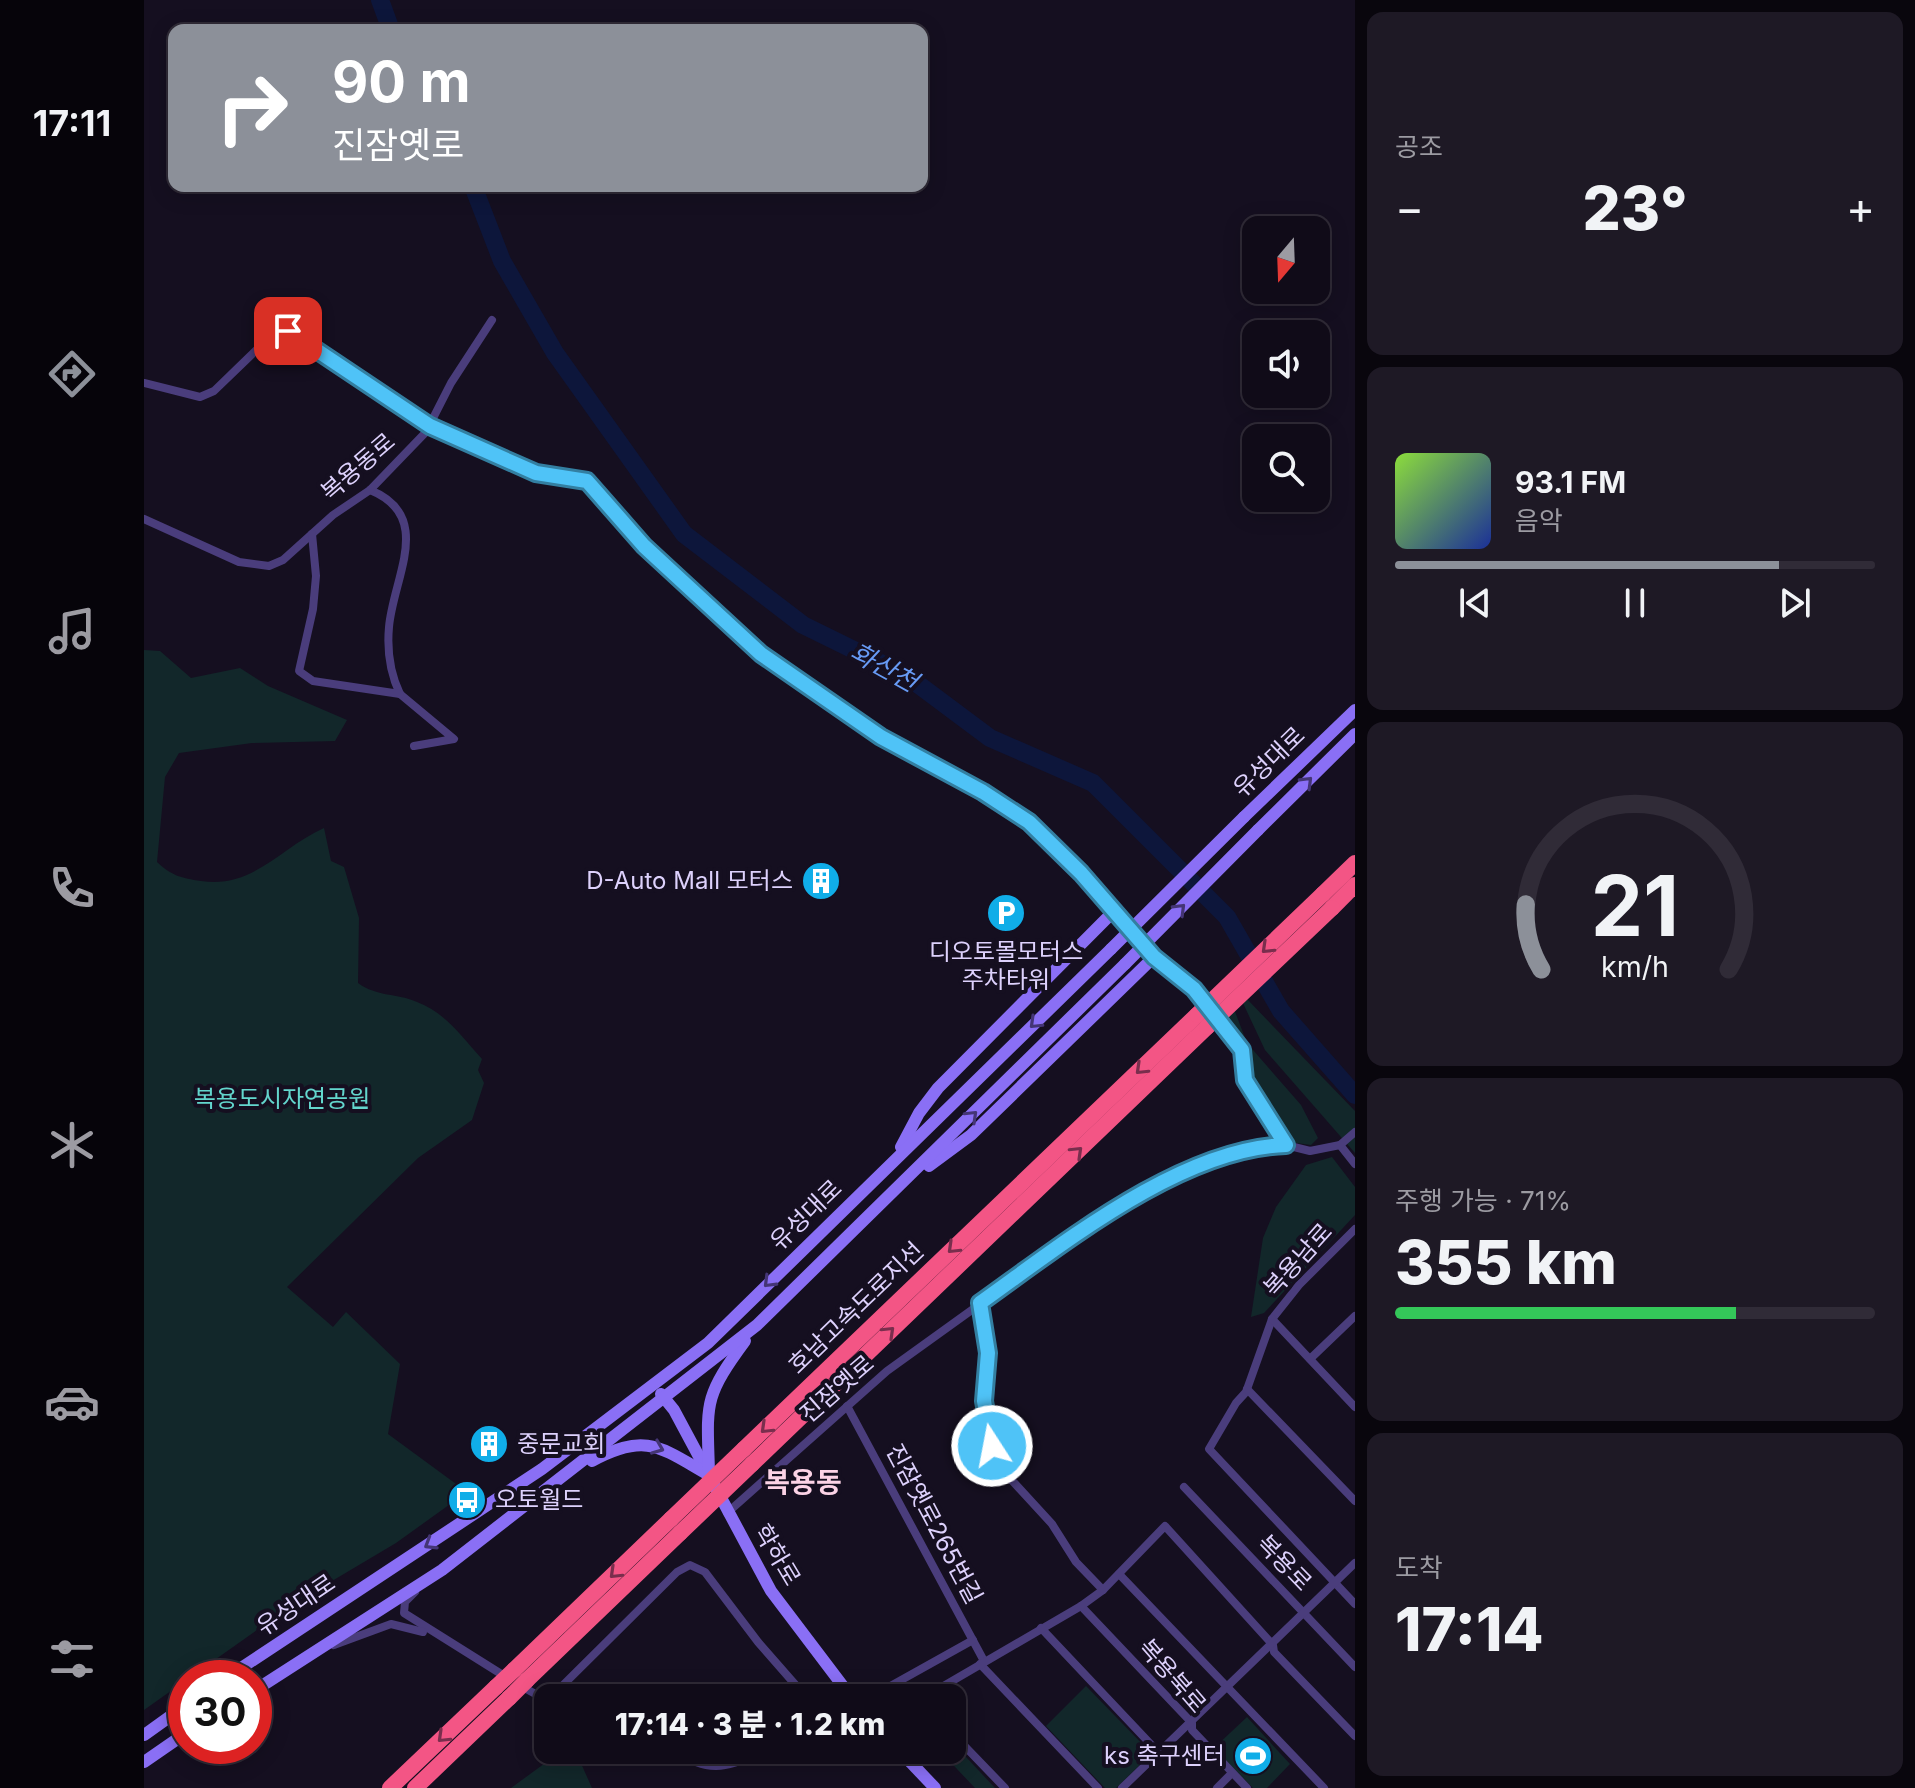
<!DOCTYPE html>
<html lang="ko">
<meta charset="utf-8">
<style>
body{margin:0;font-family:Inter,"Noto Sans KR",sans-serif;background:#1e1925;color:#f1f3f6;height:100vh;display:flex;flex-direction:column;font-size:30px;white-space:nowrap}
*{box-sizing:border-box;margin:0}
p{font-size:26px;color:#9c9ba2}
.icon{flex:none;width:44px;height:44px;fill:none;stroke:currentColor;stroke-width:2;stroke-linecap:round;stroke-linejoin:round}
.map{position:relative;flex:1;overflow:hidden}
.sheet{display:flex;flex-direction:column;gap:12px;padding:12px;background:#09060d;width:560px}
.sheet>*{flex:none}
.top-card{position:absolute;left:24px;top:24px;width:760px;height:168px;border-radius:16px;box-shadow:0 4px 20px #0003,0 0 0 2px #302b37;background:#8c9099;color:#fff;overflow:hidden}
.needle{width:52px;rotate:199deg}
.fabs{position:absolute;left:1098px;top:216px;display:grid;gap:16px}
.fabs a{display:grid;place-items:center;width:88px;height:88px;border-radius:16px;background:#100b18;box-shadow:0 4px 20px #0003,0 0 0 2px #302b37;font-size:40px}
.speed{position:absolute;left:24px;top:1660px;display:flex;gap:16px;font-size:40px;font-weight:700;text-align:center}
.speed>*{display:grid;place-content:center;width:104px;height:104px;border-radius:50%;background:#100b18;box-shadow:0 4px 20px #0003,0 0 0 2px #302b37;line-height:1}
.speed .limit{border:12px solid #d22;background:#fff;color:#111}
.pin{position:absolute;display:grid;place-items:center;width:68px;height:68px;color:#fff;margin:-34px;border-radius:16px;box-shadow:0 4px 12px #0006}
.me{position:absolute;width:88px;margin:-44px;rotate:349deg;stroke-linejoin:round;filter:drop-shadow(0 0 6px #0008)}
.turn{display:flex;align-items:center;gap:28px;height:168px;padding:0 32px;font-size:36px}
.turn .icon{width:104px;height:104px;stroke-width:2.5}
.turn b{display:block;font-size:56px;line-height:68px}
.big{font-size:60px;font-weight:800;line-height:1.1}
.sheet .tile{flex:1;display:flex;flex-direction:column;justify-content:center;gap:12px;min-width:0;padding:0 28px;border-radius:16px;background:#1e1925}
.sheet .dial{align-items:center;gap:0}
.dial svg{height:208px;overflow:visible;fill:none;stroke:#302b37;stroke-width:7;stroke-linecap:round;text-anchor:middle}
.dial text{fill:#f1f3f6;stroke:none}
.song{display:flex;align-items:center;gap:24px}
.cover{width:96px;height:96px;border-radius:12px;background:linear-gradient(135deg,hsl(90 70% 55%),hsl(230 70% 35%))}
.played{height:8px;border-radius:4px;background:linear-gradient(90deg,#8c9099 80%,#302b37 80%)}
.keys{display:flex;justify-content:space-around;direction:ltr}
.heat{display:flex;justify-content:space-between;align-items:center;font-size:44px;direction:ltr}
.charge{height:12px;border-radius:6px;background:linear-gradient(90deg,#34c759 71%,#302b37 0)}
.trip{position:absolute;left:390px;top:1684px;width:432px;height:80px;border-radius:16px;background:#100b18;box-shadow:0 4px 20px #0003,0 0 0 2px #302b37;font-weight:800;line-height:80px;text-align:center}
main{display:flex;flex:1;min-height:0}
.menu{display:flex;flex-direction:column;width:144px;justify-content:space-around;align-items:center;background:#06040a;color:#9c9ba2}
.menu .icon{width:56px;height:56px}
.menu .selected{color:#8c9099}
.menu b{font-size:36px;color:#f1f3f6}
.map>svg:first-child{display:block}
</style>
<main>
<nav class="menu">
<b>17:11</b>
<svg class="icon selected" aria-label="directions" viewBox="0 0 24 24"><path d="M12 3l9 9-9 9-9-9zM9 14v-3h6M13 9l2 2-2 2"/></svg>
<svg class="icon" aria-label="music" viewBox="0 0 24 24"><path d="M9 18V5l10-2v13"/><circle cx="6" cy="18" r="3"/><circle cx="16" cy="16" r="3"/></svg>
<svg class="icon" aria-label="phone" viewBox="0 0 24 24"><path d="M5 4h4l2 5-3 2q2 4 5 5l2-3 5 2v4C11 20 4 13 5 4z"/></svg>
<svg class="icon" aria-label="climate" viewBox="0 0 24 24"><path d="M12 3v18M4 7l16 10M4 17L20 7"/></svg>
<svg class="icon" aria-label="car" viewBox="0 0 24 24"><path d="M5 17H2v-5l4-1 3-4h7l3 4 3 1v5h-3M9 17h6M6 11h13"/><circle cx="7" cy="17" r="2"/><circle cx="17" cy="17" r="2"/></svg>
<svg class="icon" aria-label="filters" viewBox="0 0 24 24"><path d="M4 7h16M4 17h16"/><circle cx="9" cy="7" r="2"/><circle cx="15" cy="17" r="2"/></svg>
</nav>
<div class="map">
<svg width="1211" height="1788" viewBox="0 0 1211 1788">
<rect width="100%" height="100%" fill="#150f20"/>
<g fill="#12272a">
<path d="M0,650L16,651L47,678L96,668L124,686L203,720L191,741L108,743L35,753L21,777L13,862C28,876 37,878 57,881C109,889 137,847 180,828L187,861L200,867L215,918L214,983C233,997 253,993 273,1002C302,1013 318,1037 338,1059L334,1070L340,1083L328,1120L274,1158L143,1287L189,1327L202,1312L256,1364L244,1434L323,1492L252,1543L151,1603L0,1710Z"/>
<path d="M1102,998L1211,1111V1153L1121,1050L1098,1001Z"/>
<path d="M1090,1009L1103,1043L1157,1105L1174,1138L1167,1145L1145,1142L1105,1078L1102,1052L1080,1019Z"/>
<path d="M1188,1157L1211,1187V1215L1120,1313L1107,1317L1119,1238L1132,1207L1162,1165Z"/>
<path d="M942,1686L1004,1750L1003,1758L972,1788H961L902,1726Z"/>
<path d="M1103,1717L1146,1764L1123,1788H1109L1070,1748Z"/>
<path d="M808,1742L851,1788H831L795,1750H808Z"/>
<path d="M419,1750H431L448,1788H367Z"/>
</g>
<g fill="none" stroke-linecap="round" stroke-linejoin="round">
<g stroke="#0d163b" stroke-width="18">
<path d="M236,0L247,30"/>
<path d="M329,186L358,261L411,353L540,534L659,625L763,676L846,738L949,783L1083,917L1137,1011L1211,1095"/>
</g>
<g stroke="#4a3d7c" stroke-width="8">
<path d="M0,383L56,397L70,391L134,329L144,331L286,426L392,473L443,481L500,546L617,654L737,737L839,792L885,822L937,873L1010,957L1050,989L1098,1050L1101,1080L1142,1145"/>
<path d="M226,490C291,516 249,578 245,627C243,649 246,673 256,694L310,739L270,746"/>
<path d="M0,519L95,562L125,566L139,560L189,515L226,490L282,432L307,383L348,320"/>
<path d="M168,534L172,576L169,609L155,671L169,681L256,694"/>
<path d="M1196,1145L1211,1164"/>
<path d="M1211,1229L1155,1285L1128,1319L1102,1392L1092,1403L1065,1449L1211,1604"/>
<path d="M836,1303L844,1353L840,1401L852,1463L908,1524L932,1562L959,1590"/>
<path d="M1128,1319L1211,1407"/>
<path d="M1166,1359L1211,1316"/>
<path d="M1103,1389L1211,1501"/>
<path d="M703,1406L840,1661"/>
<path d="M1040,1487L1211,1667"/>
<path d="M583,1513L743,1371L975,1204L1100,1150L1142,1145L1166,1151L1196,1145L1211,1132"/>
<path d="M975,1574L1180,1788"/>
<path d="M271,1592L261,1602L260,1613L362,1677"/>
<path d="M937,1606L1048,1723V1730L1103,1788"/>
<path d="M897,1628L1015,1753"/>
<path d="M190,1645L247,1624L279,1632"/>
<path d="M836,1664L954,1788"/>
<path d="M377,1686L404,1701"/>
<path d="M406,1698L533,1572L546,1565L561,1572L614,1642L663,1698"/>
<path d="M725,1698L829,1640"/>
<path d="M779,1698L937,1606L959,1590L1021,1526L1129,1645L1130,1652L1211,1736"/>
<path d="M808,1733L861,1788"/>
<path d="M531,1750C568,1777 585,1765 624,1750"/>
<path d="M978,1788L1211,1563"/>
<path d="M1073,1788L1088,1773"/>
</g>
<g stroke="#8a6ff5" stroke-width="12">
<path d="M1100,817L1211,710"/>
<path d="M1114,830L1211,734"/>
<path d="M757,1147L775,1113L794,1088L971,910"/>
<path d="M785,1166L827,1135L1010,957"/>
<path d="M517,1394L530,1410L627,1591L708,1698"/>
<path d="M448,1461C502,1432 516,1447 565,1475"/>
<path d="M565,1472C563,1403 559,1398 601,1341"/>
<path d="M82,1678L398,1469L564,1343L967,949"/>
<path d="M110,1691L298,1570L613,1325L981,964"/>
<path d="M0,1735L42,1705"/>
<path d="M755,1750L791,1788"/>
<path d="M0,1762L42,1733"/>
</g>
<g stroke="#f35585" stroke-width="16">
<path d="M1179,894L1211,863"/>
<path d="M1188,908L1211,885"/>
<path d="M600,1449L1053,1015"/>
<path d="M608,1464L1063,1027"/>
<path d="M370,1670L527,1519"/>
<path d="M383,1680L536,1533"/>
<path d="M246,1788L352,1687"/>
<path d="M271,1788L365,1698"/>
</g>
<g stroke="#8a6ff5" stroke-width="12">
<path d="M967,949L1100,817"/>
<path d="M981,964L1114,830"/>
</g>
<g stroke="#f35585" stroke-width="16">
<path d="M1053,1015L1179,894"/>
<path d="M1063,1027L1188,908"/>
<path d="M527,1519L600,1449"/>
<path d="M536,1533L608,1464"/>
<path d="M352,1687L370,1670"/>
<path d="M365,1698L383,1680"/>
</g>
</g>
<defs><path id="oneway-chevron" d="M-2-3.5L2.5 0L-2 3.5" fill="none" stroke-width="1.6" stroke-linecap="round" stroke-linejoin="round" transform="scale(2)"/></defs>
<g stroke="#443575">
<use href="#oneway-chevron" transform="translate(1163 782) rotate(-45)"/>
<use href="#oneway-chevron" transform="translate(1036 909) rotate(-45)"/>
<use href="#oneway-chevron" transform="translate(891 1023) rotate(136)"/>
<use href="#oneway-chevron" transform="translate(828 1116) rotate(-44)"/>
<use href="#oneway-chevron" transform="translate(625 1282) rotate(135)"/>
<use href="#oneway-chevron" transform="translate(514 1448) rotate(22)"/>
<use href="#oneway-chevron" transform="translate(286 1544) rotate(148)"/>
</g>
<g stroke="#792e4d">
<use href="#oneway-chevron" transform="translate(1123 948) rotate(136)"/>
<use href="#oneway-chevron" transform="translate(997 1069) rotate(136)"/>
<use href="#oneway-chevron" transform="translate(933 1152) rotate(-44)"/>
<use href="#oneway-chevron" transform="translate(809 1248) rotate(136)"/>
<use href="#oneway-chevron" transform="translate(745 1332) rotate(-44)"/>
<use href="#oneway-chevron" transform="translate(622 1428) rotate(136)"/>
<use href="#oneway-chevron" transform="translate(471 1573) rotate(136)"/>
<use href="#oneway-chevron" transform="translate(299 1737) rotate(136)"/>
</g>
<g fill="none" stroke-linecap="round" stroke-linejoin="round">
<defs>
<path id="route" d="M144,331L286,426L392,473L443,481L500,546L617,654L737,737L839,792L885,822L937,873L1010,957L1050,989L1098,1050L1101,1080L1142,1145C1037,1148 919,1244 836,1303L844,1353L840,1401L848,1446"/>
</defs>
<use href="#route" stroke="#337fa1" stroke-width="20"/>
<use href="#route" stroke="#4fc3f7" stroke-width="14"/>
</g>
<defs>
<symbol id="building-disc" viewBox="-11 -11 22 22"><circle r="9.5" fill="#10ade8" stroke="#150f20"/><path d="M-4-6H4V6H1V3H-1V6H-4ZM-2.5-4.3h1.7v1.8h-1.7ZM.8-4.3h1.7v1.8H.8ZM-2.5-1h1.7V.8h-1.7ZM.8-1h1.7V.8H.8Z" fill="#fff"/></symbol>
<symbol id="parking-disc" viewBox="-11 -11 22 22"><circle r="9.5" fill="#10ade8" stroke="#150f20"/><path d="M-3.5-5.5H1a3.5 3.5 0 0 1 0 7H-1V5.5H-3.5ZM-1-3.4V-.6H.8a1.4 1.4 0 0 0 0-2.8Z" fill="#fff"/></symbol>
<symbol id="bus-disc" viewBox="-11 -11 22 22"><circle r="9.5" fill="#10ade8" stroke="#150f20"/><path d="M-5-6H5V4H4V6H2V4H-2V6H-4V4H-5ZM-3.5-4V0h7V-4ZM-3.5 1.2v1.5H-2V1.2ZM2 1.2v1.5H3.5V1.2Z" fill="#fff"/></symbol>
<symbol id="stadium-disc" viewBox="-11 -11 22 22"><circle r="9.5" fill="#10ade8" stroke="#150f20"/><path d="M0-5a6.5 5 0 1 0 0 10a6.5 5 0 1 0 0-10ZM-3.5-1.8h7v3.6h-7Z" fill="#fff"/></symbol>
</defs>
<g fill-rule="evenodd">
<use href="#building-disc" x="655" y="859" width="44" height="44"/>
<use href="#parking-disc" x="840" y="891" width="44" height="44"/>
<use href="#building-disc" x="323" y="1422" width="44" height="44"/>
<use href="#bus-disc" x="301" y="1478" width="44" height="44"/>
<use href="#stadium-disc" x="1087" y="1734" width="44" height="44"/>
</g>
<g text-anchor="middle" stroke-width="8" stroke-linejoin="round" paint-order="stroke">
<g font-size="24" fill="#ddd1fc" stroke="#150f20">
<text transform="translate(214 467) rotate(-41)" y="8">복용동로</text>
<text transform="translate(1125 762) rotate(-44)" y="8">유성대로</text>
<text transform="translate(662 1215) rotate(-44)" y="8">유성대로</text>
<text transform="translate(1154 1260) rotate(-48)" y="8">복용남로</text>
<text transform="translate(712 1308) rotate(-44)" y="8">호남고속도로지선</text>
<text transform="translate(693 1389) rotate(-41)" y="8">진잠옛로</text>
<text transform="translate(790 1524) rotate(62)" y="8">진잠옛로265번길</text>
<text transform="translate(633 1555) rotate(59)" y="8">학하로</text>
<text transform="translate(1140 1563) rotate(46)" y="8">복용로</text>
<text transform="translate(152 1605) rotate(-34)" y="8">유성대로</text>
<text transform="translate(1028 1676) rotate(49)" y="8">복용북로</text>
</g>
<g font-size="24" fill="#ddd1fc" stroke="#150f20" text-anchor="end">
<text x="649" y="889">D-Auto Mall 모터스</text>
<text x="862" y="960" text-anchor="middle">디오토몰모터스<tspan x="862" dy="28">주차타워</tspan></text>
<text x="373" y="1452" text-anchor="start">중문교회</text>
<text x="351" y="1508" text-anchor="start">오토월드</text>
<text x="1081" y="1764">ks 축구센터</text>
</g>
<g font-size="24" fill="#63d6cd" stroke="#150f20">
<text x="138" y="1107">복용도시자연공원</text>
</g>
<g font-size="26" font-style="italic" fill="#679af4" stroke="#150f20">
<text transform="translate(740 667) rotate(29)" y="9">화산천</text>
</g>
<g font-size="28" font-weight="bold" fill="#fcd3e6" stroke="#150f20">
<text x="659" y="1492">복용동</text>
</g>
</g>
</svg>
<div class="fabs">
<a><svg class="needle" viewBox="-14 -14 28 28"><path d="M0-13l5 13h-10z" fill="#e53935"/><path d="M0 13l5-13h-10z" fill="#9c9ba2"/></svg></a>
<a><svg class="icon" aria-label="sound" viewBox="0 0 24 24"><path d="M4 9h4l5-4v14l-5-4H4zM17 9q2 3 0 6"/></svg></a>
<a><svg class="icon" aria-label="search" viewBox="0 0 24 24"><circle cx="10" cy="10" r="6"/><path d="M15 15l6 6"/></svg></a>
</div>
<div class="speed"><div class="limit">30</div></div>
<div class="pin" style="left:144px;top:331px;background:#d93025"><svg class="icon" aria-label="arrive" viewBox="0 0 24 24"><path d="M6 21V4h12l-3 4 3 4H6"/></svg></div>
<svg class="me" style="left:848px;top:1446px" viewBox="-20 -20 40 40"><circle r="17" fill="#4fc3f7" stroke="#fff" stroke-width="3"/><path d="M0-11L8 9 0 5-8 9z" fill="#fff"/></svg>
<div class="trip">17:14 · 3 분 · 1.2 km</div>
<div class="top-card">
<div class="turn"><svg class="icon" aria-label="right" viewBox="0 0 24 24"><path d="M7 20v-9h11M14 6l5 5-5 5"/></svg><div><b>90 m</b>진잠옛로</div></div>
</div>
</div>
<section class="sheet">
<div class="tile"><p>공조</p>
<div class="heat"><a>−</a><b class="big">23°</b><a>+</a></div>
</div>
<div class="tile">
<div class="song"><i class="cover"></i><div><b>93.1 FM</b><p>음악</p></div></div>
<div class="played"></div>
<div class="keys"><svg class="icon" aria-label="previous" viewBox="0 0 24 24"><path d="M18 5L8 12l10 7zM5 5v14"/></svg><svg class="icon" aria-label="pause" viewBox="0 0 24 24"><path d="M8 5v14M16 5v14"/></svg><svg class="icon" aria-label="next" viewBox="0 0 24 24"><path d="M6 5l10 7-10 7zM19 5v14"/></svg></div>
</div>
<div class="tile dial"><svg viewBox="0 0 100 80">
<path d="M14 69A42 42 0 1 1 86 69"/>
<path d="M14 69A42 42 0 0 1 8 44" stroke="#8c9099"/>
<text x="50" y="56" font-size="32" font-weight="700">21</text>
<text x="50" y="72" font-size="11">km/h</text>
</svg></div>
<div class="tile"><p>주행 가능 · 71%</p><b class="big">355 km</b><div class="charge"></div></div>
<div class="tile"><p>도착</p><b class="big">17:14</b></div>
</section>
</main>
